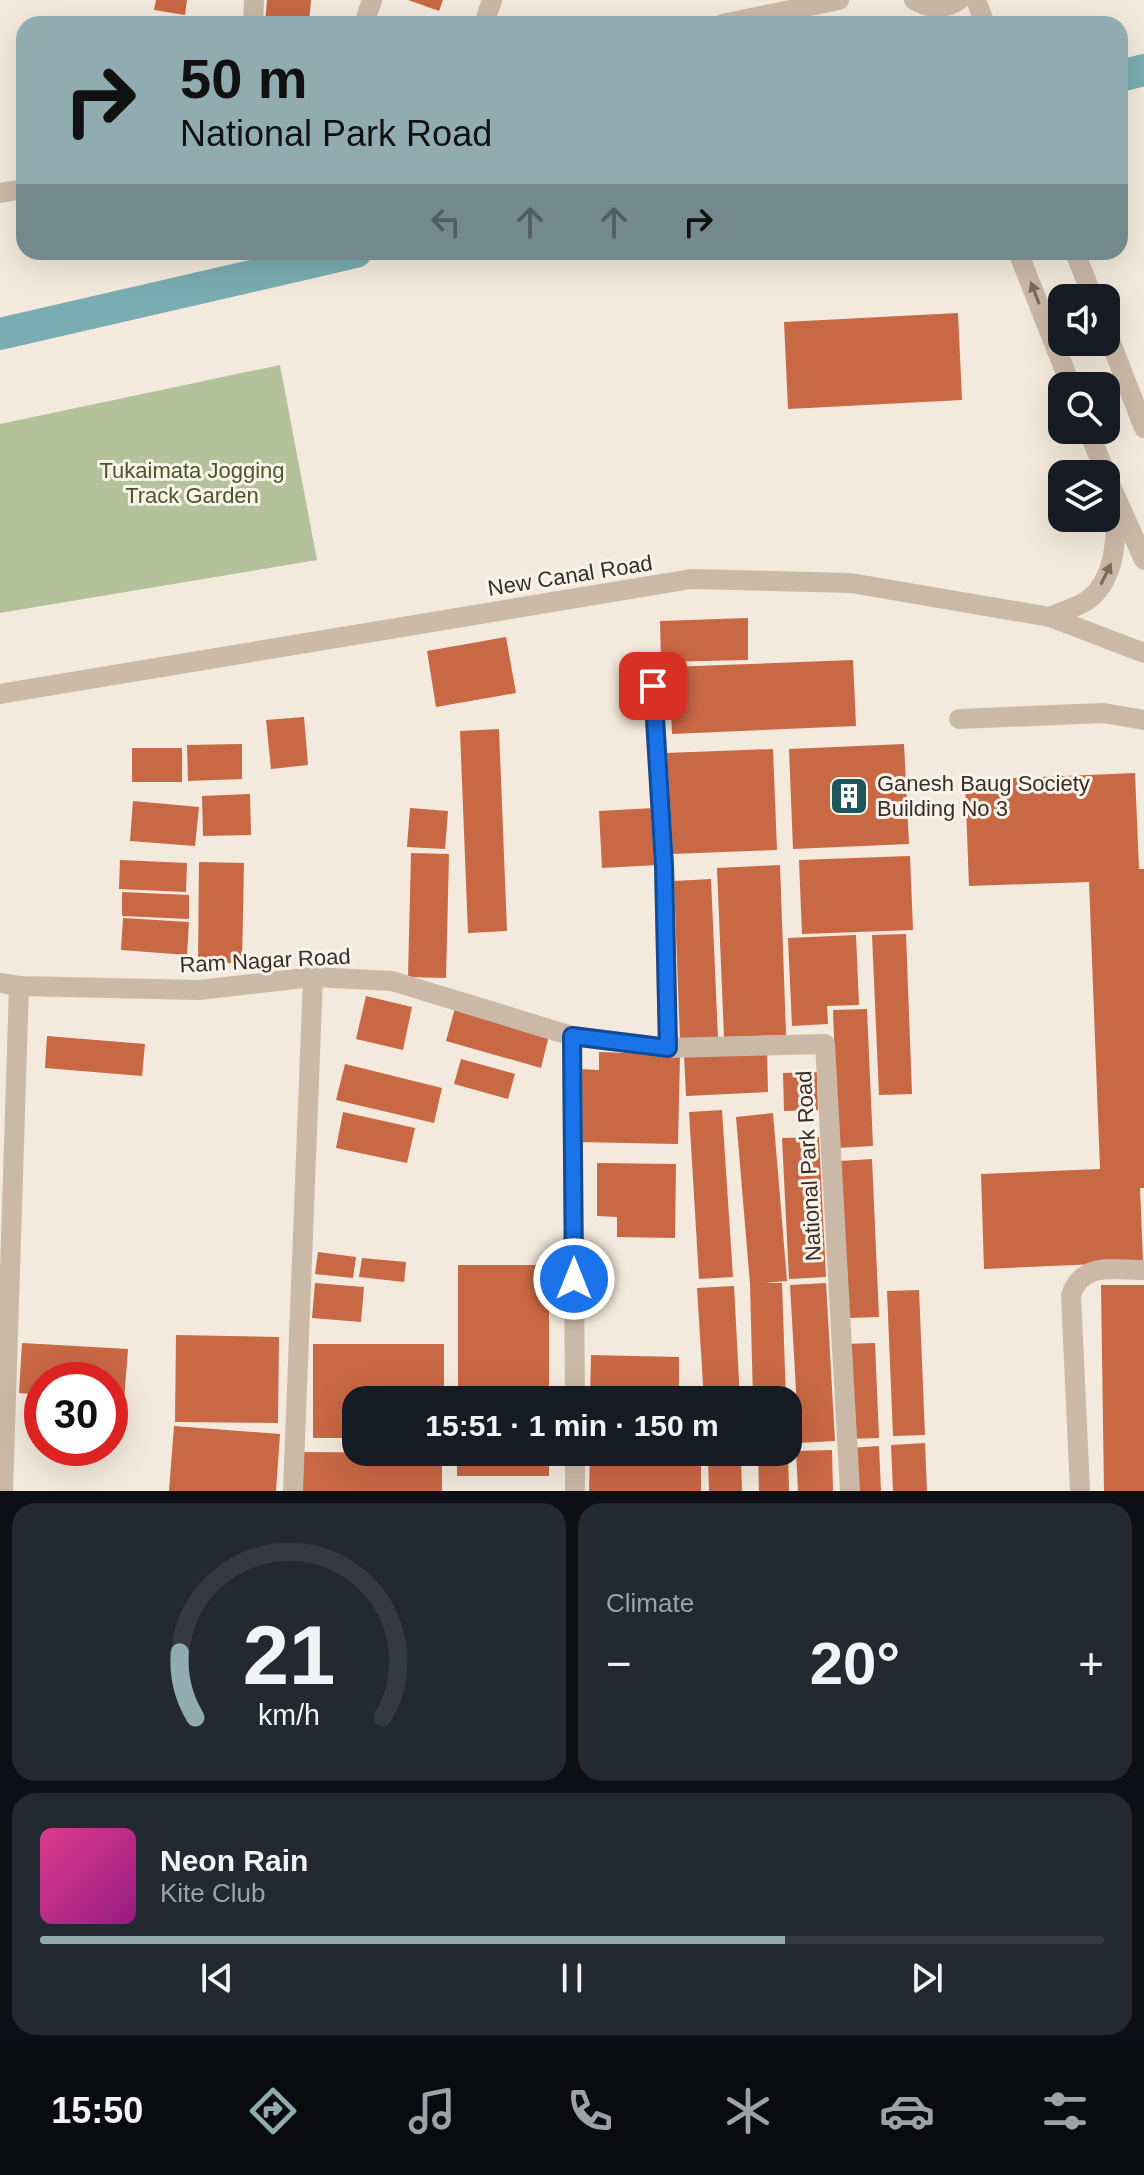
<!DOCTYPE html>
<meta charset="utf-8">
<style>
body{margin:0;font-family:Arial,sans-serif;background:#242831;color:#f1f3f6;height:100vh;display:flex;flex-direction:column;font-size:30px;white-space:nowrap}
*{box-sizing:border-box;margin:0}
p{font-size:26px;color:#9ea1a6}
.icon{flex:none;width:44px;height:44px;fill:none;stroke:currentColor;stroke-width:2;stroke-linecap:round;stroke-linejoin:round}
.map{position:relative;height:1491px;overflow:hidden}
.drawer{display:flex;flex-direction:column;gap:12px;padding:12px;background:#0d0f14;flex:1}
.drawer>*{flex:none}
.banner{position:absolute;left:16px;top:16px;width:1112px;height:244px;border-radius:24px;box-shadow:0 8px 32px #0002;background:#91acb0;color:#111;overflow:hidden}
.fabs{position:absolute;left:1048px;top:284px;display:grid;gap:16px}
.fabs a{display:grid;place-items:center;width:72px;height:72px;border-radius:16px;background:#171b24;box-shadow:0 8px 32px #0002;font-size:40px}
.speed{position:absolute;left:24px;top:1362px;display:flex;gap:16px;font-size:40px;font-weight:700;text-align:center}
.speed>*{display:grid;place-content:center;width:104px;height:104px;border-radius:50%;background:#171b24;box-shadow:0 8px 32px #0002;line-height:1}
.speed .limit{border:12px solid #d22;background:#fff;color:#111}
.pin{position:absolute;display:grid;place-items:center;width:68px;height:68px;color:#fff;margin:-34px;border-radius:16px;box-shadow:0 4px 12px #0006}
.me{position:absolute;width:88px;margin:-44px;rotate:0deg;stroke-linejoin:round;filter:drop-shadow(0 0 6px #0008)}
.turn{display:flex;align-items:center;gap:28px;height:168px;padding:0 32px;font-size:36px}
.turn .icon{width:104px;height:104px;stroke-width:2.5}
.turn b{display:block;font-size:56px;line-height:68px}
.lanes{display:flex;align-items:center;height:76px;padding:0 32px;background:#0003;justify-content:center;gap:40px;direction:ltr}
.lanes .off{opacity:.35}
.big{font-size:60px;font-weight:700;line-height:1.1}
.drawer .tile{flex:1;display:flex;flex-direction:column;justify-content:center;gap:12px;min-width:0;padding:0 28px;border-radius:24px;background:#242831}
.drawer .dial{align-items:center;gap:0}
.dial svg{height:208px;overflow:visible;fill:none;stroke:#363941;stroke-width:7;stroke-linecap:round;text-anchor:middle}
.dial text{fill:#f1f3f6;stroke:none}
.song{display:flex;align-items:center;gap:24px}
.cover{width:96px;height:96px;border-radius:12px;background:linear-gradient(135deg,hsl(330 70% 55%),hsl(310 70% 35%))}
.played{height:8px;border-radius:4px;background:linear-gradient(90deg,#91acb0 70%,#363941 70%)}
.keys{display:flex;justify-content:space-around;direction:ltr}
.heat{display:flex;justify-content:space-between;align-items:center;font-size:44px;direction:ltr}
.drawer .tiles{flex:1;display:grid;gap:12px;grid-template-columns:1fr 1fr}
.tile:last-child{grid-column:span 2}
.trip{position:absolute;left:342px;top:1386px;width:460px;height:80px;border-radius:24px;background:#171b24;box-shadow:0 8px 32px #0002;font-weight:700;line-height:80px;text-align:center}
.tabs{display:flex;height:128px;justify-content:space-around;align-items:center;background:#090b0e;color:#9ea1a6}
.tabs .icon{width:56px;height:56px}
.tabs .on{color:#91acb0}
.tabs b{font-size:36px;color:#f1f3f6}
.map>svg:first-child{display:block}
</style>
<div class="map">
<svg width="1144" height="1491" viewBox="0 0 1144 1491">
<rect width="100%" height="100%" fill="#f3e9dc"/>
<path fill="#b4c29b" d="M280,365L317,560L0,613V424Z"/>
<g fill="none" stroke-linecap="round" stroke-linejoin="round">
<g stroke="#7aadb1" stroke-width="32">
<path d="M1120,76L1144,70"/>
<path d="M0,334L356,252"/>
</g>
</g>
<g fill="#c96844">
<path d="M156,0H187L185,15L154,10Z"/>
<path d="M267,0H311L309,24H265Z"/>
<path d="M408,0H443L439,11Z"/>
<path d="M958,313L962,400L788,409L784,322Z"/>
<path d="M748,618V660L661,662L660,621Z"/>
<path d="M506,637L516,693L436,707L427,651Z"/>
<path d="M853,660L856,726L672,734L669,667Z"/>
<path d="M304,717L308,765L271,769L266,720Z"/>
<path d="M499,729L507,931L468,933L460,731Z"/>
<path d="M242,744V779L188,781L187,745Z"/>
<path d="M904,744L909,844L793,849L789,749Z"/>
<rect x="132" y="748" width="50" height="34"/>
<path d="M773,749L777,850L670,854L666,753Z"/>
<path d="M1135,773L1139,869H1144V1188H1140L1143,1262L984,1269L981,1174L1100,1169L1089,882L969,886L965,780Z"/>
<path d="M250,794L251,835L203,836L202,796Z"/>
<path d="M133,801L199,807L195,846L130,841Z"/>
<path d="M410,808L448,811L445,849L407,847Z"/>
<path d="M654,808L657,865L602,868L599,811Z"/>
<path d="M411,853L449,854L446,978L408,977Z"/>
<path d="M910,856L913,930L802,934L799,860Z"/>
<path d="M120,860L187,863L186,892L119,889Z"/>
<path d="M199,862L244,863L242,963H198Z"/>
<path d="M780,865L786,1035L724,1037L717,868Z"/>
<path d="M711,879L718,1038L680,1040L674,881Z"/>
<path d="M122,892L189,895V919L122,916Z"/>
<path d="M123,918L189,922L187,955L121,950Z"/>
<path d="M906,934L912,1094L879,1095L872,935Z"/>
<path d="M856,935L859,1005L827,1006L828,1024L792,1026L788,938Z"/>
<path d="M366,996L412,1007L403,1050L356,1039Z"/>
<path d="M455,1008L549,1035L541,1068L446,1041Z"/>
<path d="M867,1009L873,1146L838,1148L833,1010Z"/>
<path d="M47,1036L145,1044L142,1076L45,1068Z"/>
<path d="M767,1051L768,1092L686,1096L684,1054Z"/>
<path d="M599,1052L680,1055L678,1144L577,1142L579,1069L599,1070Z"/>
<path d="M461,1059L515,1074L508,1099L454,1084Z"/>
<path d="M345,1064L442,1088L434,1123L336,1100Z"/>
<path d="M817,1072L818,1110L784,1111L783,1073Z"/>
<path d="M722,1110L733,1277L699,1279L689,1112Z"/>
<path d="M343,1112L415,1128L407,1163L336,1148Z"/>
<path d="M773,1113L787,1281L765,1283H782L786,1400H753L750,1284L736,1117Z"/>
<path d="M819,1137L826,1277L789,1279L782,1138Z"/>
<path d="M872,1159L879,1317L847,1318L840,1161Z"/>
<path d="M597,1163L676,1164L675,1238L617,1237V1217L597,1216Z"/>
<path d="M318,1252L356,1257L353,1278L315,1274Z"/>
<path d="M362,1258L406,1262L404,1282L359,1277Z"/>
<rect x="458" y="1265" width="91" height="135"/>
<path d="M315,1283L364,1287L361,1322L312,1318Z"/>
<path d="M826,1283L835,1441L799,1443L790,1285Z"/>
<path d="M1101,1285H1144V1491H1104Z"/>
<path d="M734,1286L740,1400H704L697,1288Z"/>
<path d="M919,1290L925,1435L893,1436L887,1291Z"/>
<path d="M176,1335L279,1337L278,1423L175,1422Z"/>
<path d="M22,1343L128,1349L124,1401L110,1400V1380H42V1395L19,1393Z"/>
<path d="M875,1343L879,1438L848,1439L844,1344Z"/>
<path d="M313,1344H444V1400H356V1438H313Z"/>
<path d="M591,1355L679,1357V1400H590Z"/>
<path d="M174,1426L280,1434L276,1491H169Z"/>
<path d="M925,1443L927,1491H893L891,1445Z"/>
<path d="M879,1446L881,1491H851L849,1448Z"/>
<path d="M832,1450L833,1491H798L796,1451Z"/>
<path d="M301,1452L442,1453V1491H300Z"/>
<rect x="457" y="1452" width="92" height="24"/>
<path d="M590,1452H701V1491H589Z"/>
<path d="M788,1454L789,1491H759L758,1455Z"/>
<path d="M741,1456L742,1491H709L708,1457Z"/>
</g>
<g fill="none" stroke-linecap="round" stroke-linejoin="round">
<g stroke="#cbb9a7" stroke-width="20">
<path d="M914,0C929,9 945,10 959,0"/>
<path d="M976,0L985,24"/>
<path d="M253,24L254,0"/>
<path d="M364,24L372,0"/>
<path d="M484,24L492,0"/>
<path d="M722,24L839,0"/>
<path d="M0,193L24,189"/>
<path d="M1018,252L1071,386"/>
<path d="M1075,252L1093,298"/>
<path d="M1106,330L1144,428"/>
<path d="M1088,430L1106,474"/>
<path d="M1106,475L1144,560"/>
<path d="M1050,617C1061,612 1074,608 1085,602C1117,581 1116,536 1117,502"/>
<path d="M653,686L664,866L668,1048"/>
<path d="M0,694L691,579L851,583L1050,617L1144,653"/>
<path d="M959,719L1103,713L1144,720"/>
<path d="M0,983L19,986L199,990L313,977L392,981L572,1036L668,1048L825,1044L850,1491"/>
<path d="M572,1036L575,1400"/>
<path d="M575,1452V1491"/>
<path d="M3,1491L19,986"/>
<path d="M293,1491L313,977"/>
<path d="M1080,1491L1071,1295C1083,1261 1114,1270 1144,1270"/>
</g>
</g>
<defs><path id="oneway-solid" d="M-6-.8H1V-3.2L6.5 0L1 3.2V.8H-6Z" transform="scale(2)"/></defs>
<g fill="#7a6c61">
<use href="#oneway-solid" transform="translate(1035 293) rotate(-111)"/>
<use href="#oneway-solid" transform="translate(1106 574) rotate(-64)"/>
</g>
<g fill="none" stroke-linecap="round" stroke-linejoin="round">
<defs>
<path id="route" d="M574,1279L572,1036L668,1048L664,866L653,686"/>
</defs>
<use href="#route" stroke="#114b97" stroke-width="20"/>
<use href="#route" stroke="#1a73e8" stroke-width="14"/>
</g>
<defs>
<symbol id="building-square" viewBox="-11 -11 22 22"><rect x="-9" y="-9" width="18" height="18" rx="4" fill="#1c555a" stroke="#faf3e9"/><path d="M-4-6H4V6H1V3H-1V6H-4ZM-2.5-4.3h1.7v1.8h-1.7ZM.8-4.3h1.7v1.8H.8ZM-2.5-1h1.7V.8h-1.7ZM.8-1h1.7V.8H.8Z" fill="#fff"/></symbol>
</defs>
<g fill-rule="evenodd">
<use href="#building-square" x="827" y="774" width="44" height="44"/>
</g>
<g text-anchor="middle" stroke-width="6" stroke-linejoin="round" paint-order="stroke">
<g font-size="22" fill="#45572b" stroke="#faf3e9">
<text x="192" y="478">Tukaimata Jogging<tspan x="192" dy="25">Track Garden</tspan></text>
</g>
<g font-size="22" fill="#382d28" stroke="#faf3e9">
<text transform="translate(570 575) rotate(-9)" y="8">New Canal Road</text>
<text transform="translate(265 960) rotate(-3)" y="8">Ram Nagar Road</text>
<text transform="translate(808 1166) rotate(-93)" y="8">National Park Road</text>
</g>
<g font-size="22" fill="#382d28" stroke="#faf3e9" text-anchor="start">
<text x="877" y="791">Ganesh Baug Society<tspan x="877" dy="25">Building No 3</tspan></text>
</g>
</g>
</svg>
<div class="fabs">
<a><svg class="icon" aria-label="sound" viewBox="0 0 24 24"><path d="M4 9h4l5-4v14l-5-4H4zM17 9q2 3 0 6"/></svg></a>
<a><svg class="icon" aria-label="search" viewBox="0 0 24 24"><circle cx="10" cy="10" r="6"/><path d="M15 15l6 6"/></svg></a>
<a><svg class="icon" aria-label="layers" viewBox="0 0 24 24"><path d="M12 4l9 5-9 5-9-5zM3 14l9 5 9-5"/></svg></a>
</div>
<div class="speed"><div class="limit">30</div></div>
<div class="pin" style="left:653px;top:686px;background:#d93025"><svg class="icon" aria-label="arrive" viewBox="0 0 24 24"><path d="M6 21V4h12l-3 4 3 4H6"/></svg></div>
<svg class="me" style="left:574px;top:1279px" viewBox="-20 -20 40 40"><circle r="17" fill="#1a73e8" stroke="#fff" stroke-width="3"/><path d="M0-11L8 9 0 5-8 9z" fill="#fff"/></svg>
<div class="trip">15:51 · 1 min · 150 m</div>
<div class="banner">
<div class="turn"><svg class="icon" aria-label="right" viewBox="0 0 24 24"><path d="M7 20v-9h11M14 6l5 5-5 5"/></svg><div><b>50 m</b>National Park Road</div></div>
<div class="lanes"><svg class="icon off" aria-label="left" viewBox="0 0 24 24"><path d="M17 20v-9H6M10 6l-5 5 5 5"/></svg><svg class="icon off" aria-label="ahead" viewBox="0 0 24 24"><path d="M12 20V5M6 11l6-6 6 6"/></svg><svg class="icon off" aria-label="ahead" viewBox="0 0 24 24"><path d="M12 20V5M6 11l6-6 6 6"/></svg><svg class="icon" aria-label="right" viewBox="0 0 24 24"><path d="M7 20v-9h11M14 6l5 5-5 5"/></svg></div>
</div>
</div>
<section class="drawer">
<div class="tiles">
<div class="tile dial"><svg viewBox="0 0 100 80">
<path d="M14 69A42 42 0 1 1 86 69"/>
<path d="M14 69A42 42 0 0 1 8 44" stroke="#91acb0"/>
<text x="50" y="56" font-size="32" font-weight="700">21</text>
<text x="50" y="72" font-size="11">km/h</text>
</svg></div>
<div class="tile"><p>Climate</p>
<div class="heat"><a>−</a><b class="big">20°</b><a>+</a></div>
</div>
<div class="tile">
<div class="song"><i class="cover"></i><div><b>Neon Rain</b><p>Kite Club</p></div></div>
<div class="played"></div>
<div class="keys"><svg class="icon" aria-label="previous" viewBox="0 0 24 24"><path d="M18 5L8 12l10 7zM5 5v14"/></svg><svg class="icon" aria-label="pause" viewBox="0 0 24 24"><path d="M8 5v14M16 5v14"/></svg><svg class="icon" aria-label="next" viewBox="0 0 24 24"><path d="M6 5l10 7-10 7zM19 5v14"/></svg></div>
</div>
</div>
</section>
<nav class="tabs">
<b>15:50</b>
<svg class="icon on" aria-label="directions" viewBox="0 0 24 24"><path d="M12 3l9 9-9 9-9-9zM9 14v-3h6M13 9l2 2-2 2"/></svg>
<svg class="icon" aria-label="music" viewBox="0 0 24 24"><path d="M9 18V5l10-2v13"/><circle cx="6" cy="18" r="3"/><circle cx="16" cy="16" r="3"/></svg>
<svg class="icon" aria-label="phone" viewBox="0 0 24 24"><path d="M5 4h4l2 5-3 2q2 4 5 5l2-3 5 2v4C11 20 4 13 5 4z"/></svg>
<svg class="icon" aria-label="climate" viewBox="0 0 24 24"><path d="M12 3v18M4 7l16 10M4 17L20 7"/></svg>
<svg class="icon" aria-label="car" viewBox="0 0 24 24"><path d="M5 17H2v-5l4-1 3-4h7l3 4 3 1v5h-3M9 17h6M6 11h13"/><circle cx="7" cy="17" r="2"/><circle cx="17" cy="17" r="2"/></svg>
<svg class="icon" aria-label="filters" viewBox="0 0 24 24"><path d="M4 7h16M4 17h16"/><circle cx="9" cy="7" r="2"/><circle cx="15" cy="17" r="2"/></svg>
</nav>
